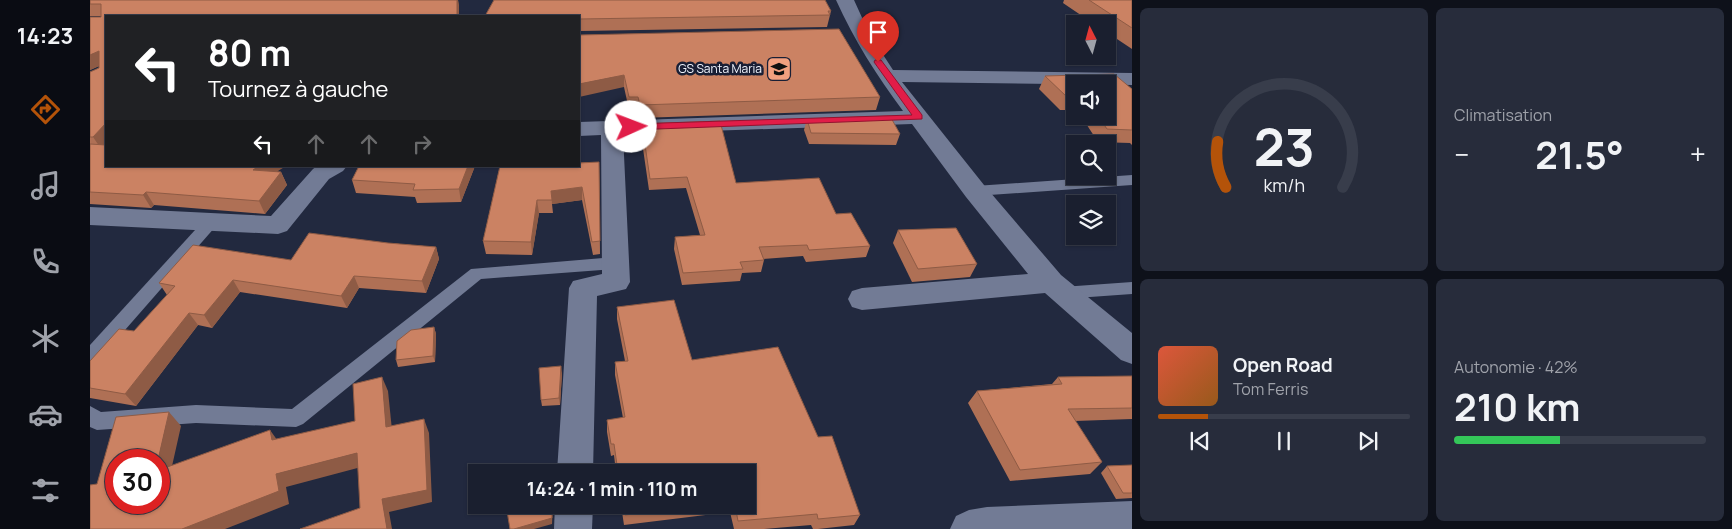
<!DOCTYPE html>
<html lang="fr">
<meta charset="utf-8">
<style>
body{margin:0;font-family:Manrope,sans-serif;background:#272c3b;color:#f1f3f6;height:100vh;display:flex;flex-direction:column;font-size:19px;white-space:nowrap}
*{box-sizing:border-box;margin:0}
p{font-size:16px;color:#9fa2aa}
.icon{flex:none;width:28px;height:28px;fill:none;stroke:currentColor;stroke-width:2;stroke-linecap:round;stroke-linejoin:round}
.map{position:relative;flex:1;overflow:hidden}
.drawer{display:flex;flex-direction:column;gap:8px;padding:8px;background:#0e111a;width:600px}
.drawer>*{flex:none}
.guide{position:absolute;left:15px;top:15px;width:475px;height:152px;border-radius:0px;box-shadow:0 1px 4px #0004,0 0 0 1px #383d4b;background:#202124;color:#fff;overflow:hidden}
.needle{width:32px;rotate:354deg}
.fabs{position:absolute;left:976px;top:15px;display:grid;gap:10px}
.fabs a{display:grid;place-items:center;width:50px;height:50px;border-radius:0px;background:#1a1f2f;box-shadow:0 1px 4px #0004,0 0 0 1px #383d4b;font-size:25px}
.speed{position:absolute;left:15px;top:449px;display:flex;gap:10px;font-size:25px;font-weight:700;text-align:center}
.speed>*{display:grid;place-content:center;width:65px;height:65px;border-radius:50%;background:#1a1f2f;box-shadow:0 1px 4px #0004,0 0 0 1px #383d4b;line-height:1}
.speed .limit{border:8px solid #d22;background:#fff;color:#111}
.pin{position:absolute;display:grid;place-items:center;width:42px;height:42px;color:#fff;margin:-51px -21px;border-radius:50% 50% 50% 0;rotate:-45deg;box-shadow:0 0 5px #0007}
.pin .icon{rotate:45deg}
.me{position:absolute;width:55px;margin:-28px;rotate:88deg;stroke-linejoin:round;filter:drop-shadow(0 0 4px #0008)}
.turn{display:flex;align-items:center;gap:18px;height:105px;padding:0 20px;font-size:22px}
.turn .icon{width:65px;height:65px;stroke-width:2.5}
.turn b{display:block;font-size:35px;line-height:42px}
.lanes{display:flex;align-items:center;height:48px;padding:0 20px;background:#0003;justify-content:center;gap:25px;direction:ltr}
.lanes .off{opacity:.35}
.big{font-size:38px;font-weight:700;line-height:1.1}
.drawer .tile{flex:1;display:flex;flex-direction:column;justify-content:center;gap:8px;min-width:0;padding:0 18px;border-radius:8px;background:#272c3b}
.drawer .dial{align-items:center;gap:0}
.dial svg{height:130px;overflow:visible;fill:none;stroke:#383d4b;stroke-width:7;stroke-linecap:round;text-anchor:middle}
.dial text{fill:#f1f3f6;stroke:none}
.song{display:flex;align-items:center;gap:15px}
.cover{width:60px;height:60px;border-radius:8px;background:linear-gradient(135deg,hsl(10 70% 55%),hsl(30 70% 35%))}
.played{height:5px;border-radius:2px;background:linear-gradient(90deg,#b45309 20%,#383d4b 20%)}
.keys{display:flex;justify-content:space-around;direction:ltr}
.heat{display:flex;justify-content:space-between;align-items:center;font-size:28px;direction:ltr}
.charge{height:8px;border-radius:4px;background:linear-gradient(90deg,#34c759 42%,#383d4b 0)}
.drawer .tiles{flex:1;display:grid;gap:8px;grid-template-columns:repeat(2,1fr)}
.trip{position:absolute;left:378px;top:464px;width:288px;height:50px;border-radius:0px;background:#1a1f2f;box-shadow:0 1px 4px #0004,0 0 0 1px #383d4b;font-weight:700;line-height:50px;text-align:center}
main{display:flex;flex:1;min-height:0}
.tab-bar{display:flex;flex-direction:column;width:90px;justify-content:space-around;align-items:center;background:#0a0c13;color:#9fa2aa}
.tab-bar .icon{width:35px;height:35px}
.tab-bar .on{color:#b45309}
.tab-bar b{font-size:22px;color:#f1f3f6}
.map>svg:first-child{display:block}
</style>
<main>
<nav class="tab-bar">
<b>14:23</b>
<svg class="icon on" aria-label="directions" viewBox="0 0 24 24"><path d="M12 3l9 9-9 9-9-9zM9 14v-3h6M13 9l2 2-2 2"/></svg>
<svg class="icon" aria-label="music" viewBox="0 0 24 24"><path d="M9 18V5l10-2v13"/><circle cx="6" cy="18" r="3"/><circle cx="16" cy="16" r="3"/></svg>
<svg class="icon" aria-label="phone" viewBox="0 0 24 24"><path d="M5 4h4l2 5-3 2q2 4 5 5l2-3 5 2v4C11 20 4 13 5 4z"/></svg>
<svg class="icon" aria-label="climate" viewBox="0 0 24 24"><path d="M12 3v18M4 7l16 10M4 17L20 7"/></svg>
<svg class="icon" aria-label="car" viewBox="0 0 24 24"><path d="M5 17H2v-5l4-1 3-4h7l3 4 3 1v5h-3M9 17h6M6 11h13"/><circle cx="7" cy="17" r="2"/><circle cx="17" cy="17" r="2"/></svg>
<svg class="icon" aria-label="filters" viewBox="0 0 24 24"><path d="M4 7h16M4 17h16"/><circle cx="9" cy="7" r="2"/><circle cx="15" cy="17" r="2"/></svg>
</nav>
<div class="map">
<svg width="1042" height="529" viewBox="0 0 1042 529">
<rect width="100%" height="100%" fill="#22293f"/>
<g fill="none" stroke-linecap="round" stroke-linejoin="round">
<g fill="#727b95" fill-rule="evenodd">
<path d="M1042,175V185L885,196L880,194L878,191L880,188L885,186Z"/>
<path d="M121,217L126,218L129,222L126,226L7,362L0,365V345L116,218Z"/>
<path d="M525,257L531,259L533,263L531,267L525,269L391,279L213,424L206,427L106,423L7,430L0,427V406L11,412L106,405L202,409L381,269Z"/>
<path d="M1042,282V294L972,299L966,297L964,293L966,289L972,287Z"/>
</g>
<g fill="#727b95" fill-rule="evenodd">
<path d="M746,0H764L779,33L803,70L1042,73V85L812,82L894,185L971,275L1042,333V364L1031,360L955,293L772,310L762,307L758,299L762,291L772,288L938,274L876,197L822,124L533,134L540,282L536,289L507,296L503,472H467L479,288L483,281L512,274L511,135L489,136V122L813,111C787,76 764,40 746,0Z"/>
<path d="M227,166H257L253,171L239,179L197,231L188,234L0,225V207L181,216L223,169Z"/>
<path d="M1042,501V529H860L866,516L879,510L897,507Z"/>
<path d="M465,505H503L502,529H464Z"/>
</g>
</g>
<g fill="#af7055">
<path d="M0,0H368L369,7L16,16V166L191,172L197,185L175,214L64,205L61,208L0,204V72L9,68V66L0,70L11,16H0Z"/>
<path d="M974,0H1042V49L1018,33V24H1004L973,3Z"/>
<path d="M741,11L737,27L489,31V16Z"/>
<path d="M489,35L790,97L786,110L549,118L548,109L539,110L534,87Z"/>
<path d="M955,76L1042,89V145L1040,143L1008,142L991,116H1018L985,84V110H970L949,89Z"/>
<path d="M717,119L810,134L806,145L719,144L714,130Z"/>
<path d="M552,124L646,183L746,214L780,246L776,257L716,262L713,256L673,259L674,260L671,272L652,273L650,281L592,285L584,249L585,237L610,235L596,188L559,190L551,135Z"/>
<path d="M509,162L510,254L503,255L492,200L462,204L463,213H449L442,255L396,254L393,241L410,166Z"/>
<path d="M269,166H385L371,202L327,203L325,197L266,193L262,180Z"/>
<path d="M808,230L887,264L880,277L822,282L803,243Z"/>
<path d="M298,243L346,247L349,259L336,293L269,288L257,308L150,292L122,328L108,325L46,406L0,398V361L44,331L77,295L69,283Z"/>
<path d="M527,307L602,360L728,437L770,515L764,525L728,529H723L721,525L674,529H644L640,512L534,525L531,505H656V472H526L524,455L521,456L517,432V420L533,418L525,375V362L535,361L527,319Z"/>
<path d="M344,327L346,334L345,362L308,367L306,360Z"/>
<path d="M472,373L470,405L452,406L451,400Z"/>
<path d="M1042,376V419L985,421L1012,462L1000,474L920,481L878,403L887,391L962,384L968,377Z"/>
<path d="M1042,465V498L1026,499L1011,473L1017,466Z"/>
</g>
<g fill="#8e5b45">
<path d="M367,0H368L369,7V16H367Z"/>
<path d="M9,51L16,63L0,70V55Z"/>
<path d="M534,75V87L489,97V84Z"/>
<path d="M16,123V145L12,150L3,137Z"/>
<path d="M169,166H196L169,183L163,170Z"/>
<path d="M378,166H385L371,202L369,189Z"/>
<path d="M191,172L197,185L175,214L169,201Z"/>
<path d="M492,187V200L462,204L461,191Z"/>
<path d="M56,192L64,205L61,208L53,195Z"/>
<path d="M447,200L449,213L442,255L441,242Z"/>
<path d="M346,247L349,259L336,293L332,281Z"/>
<path d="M264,276L269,288L257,308L251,296Z"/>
<path d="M143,280L150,292L122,328L114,315Z"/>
<path d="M99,313L108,325L46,406L35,394Z"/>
<path d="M344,327L346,334L345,362L343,356Z"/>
<path d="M471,366L472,373L470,405L469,398Z"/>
<path d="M292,377L298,391L303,440L296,427Z"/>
<path d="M79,412L91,426L78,484L69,475V460H68Z"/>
<path d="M334,419L339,433L342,502L299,512L302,529H297L292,499Z"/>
<path d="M180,430L190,444L182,440Z"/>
<path d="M267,453L275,466L196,487L199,504L135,529H92L186,474Z"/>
<path d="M462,505H463L462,524L444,529H424Z"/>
</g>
<g fill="#cb8263" stroke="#8e5b45">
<path d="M0,0H367V16H16V123L3,137H0V72L9,68V51L0,55V17H11V4H0Z"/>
<path d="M404,0H735L741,11H738L740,15L489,19V16H395Z"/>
<path d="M999,0H1042V28Z"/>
<path d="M749,29L790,97L550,105L548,97H539L534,75L489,84V35Z"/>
<path d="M1024,74L1042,89V130L1017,129L1008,116H1018V84H985V97H977L955,76Z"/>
<path d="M800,116L810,134L721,133L717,119Z"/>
<path d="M630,121L646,183L729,178L746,214L761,213L780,246L719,250L717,245L669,247L674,260L650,262L653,269L593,273L585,237L615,235L597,177L560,179L552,124Z"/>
<path d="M0,144L16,145V166H169L163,170L191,172L169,201L56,192L53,195L0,192Z"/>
<path d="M509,162L510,241L502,242L492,187L461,191L462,200H447L441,242L393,241L410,166H489V163Z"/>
<path d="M269,166H378L369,189L323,190L325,184L262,180Z"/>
<path d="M866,228L887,264L828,269L808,230Z"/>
<path d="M219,233L298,243L346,247L332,281L264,276L251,296L143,280L114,315L99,313L35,394L0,388V361L29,329L44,331L85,286L69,283L103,245L201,260Z"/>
<path d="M584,300L602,360L688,347L728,437L742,436L770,515L728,519L727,514L648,521L645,505H656V472H528L524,444H521L517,420L535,417L525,362L538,361L527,307Z"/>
<path d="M344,327L343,356L306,360L307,341L321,330Z"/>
<path d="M471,366L469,398L451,400L449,368Z"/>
<path d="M1042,376V408L978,409L1012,462L930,470L887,391L972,384L968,377Z"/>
<path d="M292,377L296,427L334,419L337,490L292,499L297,529H210L270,508L267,453L186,474L189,491L92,529H0V485L7,484L26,417L79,412L68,460H26V502H69V470L180,430L182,440L265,421L263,384Z"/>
<path d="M1042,465V493H1033L1017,466Z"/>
<path d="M416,505H462V518L424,529H420Z"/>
<path d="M533,505H613L535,515Z"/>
</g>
<path fill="#e11d48" stroke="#92132f" d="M785,60H791L832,115V119L541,130L536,127L541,124L822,115L784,62Z"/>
<defs>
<symbol id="school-square" viewBox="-11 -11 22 22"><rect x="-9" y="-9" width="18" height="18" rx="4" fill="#f2a07f" stroke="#191f35"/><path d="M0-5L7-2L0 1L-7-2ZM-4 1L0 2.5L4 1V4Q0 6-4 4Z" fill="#111"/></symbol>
</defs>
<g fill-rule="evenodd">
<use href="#school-square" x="675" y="55" width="28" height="28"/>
</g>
<g text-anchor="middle" stroke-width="5" stroke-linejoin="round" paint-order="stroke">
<g font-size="12" fill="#f0f4fd" stroke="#191f35" text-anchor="end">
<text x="672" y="73">GS Santa Maria</text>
</g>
</g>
</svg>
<div class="fabs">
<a><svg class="needle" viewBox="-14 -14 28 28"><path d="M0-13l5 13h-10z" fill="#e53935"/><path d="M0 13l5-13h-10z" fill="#9fa2aa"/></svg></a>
<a><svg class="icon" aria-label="sound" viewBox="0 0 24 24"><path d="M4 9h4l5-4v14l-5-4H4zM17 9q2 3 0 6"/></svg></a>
<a><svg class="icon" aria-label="search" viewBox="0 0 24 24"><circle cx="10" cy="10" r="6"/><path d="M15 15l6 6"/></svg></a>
<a><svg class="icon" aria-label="layers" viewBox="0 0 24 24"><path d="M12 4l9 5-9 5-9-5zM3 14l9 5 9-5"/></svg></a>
</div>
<div class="speed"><div class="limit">30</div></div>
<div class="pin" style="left:788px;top:62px;background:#d93025"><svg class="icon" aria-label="arrive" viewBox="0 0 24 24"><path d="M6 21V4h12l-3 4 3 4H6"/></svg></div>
<svg class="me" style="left:541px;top:127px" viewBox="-20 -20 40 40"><circle r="19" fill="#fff"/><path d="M0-13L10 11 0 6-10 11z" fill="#e11d48"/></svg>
<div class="trip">14:24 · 1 min · 110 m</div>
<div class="guide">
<div class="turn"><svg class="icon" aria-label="left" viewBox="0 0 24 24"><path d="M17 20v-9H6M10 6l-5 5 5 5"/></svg><div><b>80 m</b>Tournez à gauche</div></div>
<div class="lanes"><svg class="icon" aria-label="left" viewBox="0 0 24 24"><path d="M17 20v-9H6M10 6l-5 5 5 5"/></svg><svg class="icon off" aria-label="ahead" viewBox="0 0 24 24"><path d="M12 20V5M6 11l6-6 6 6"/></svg><svg class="icon off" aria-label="ahead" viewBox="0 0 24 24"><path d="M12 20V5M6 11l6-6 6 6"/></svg><svg class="icon off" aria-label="right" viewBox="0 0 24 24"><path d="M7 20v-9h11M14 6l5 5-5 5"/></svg></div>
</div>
</div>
<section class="drawer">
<div class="tiles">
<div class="tile dial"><svg viewBox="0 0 100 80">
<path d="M14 69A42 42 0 1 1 86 69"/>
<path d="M14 69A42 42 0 0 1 9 41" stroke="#b45309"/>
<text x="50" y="56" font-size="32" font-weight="700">23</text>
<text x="50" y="72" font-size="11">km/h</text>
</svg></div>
<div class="tile"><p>Climatisation</p>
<div class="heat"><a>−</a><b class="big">21.5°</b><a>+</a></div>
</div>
<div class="tile">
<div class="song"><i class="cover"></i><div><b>Open Road</b><p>Tom Ferris</p></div></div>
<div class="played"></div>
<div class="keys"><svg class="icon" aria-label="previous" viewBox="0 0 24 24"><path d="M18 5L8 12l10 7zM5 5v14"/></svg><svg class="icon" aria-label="pause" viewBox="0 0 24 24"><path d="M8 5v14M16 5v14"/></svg><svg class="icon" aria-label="next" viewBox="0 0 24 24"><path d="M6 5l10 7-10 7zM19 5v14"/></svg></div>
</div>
<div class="tile"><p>Autonomie · 42%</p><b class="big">210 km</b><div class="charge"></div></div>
</div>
</section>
</main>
